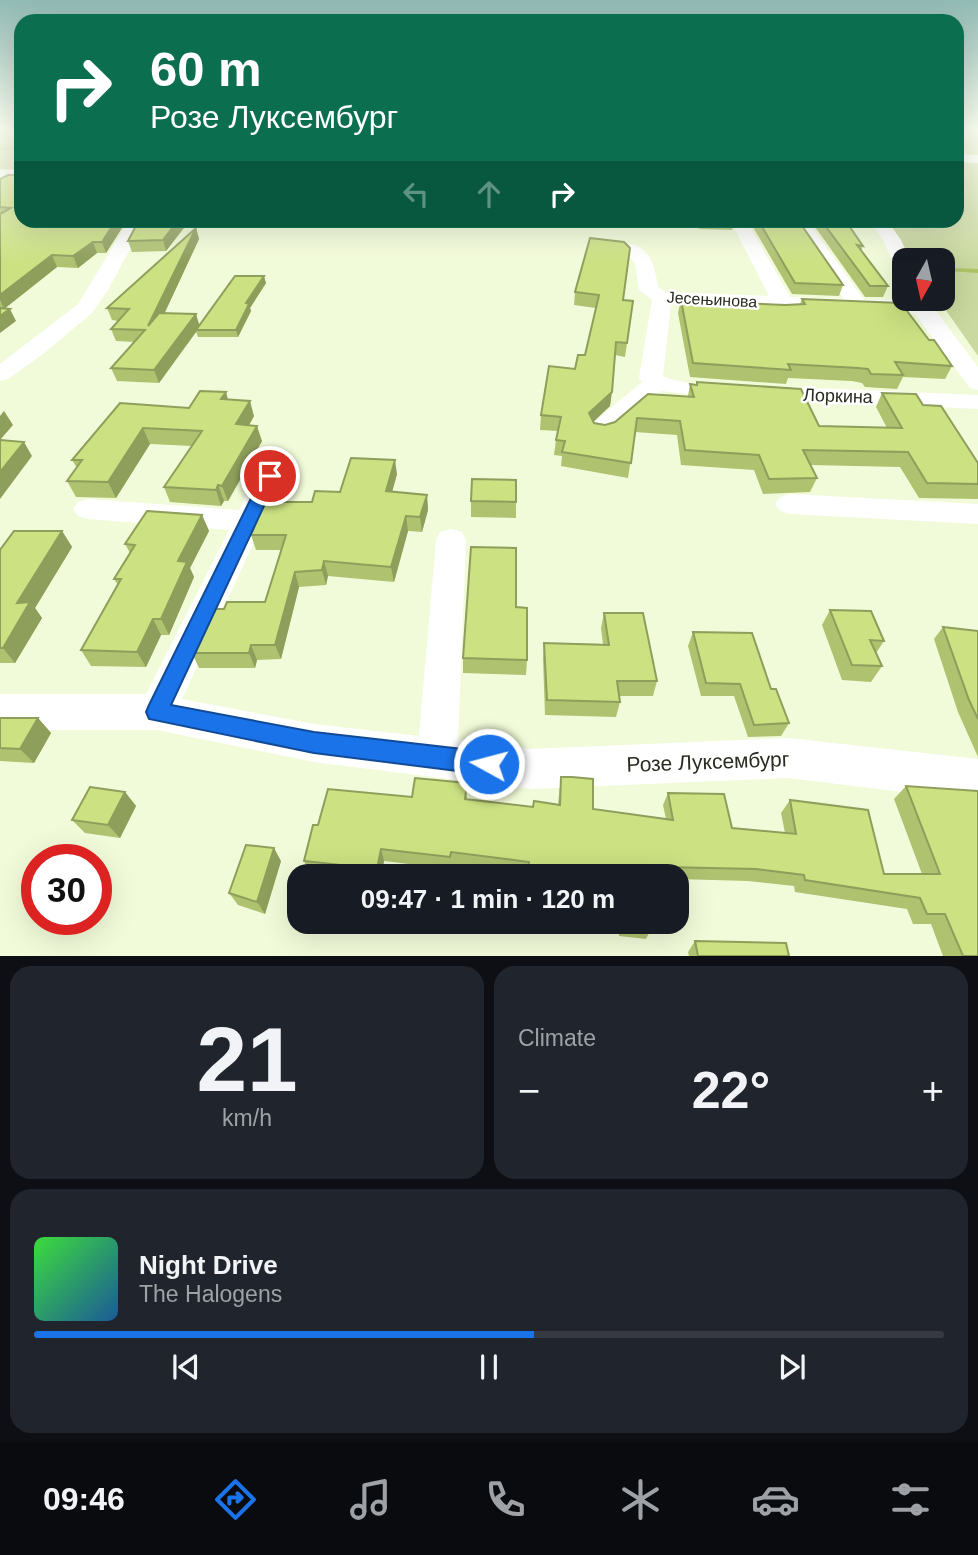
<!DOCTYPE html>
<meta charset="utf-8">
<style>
body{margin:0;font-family:Arial,sans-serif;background:#20242c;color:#f1f3f6;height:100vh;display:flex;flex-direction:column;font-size:26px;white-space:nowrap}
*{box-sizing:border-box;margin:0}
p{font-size:23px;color:#9ea1a6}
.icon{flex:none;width:38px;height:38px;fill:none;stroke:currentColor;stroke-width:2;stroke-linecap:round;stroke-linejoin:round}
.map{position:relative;height:956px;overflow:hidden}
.side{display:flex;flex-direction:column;gap:10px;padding:10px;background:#0d0f14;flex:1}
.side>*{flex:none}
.guide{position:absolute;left:14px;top:14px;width:950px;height:214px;border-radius:21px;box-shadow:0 7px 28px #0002;background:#0b6e4f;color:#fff;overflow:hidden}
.needle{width:46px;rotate:188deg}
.fabs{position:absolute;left:892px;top:248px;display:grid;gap:14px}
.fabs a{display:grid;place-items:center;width:63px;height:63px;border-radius:14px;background:#171b24;box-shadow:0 7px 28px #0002;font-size:35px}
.speed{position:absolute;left:21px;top:844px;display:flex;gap:14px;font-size:35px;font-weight:700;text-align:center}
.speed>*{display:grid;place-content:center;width:91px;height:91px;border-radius:50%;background:#171b24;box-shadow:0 7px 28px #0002;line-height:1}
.speed .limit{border:10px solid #d22;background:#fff;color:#111}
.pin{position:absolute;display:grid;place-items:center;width:60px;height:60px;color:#fff;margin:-30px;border:4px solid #fff;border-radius:50%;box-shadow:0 2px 7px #0007}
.me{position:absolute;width:77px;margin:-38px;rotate:277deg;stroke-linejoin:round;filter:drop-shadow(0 0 5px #0008)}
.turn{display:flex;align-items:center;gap:24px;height:147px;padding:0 21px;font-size:32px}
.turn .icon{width:91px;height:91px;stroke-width:2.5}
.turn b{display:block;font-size:49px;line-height:60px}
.lanes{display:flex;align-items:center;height:66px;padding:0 21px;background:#0003;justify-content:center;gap:35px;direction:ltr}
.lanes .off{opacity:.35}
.big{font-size:52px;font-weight:800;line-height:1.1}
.side .tile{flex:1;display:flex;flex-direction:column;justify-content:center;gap:10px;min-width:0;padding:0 24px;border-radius:21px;background:#20242c}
.side .dial{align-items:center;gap:0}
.dial b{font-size:91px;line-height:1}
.song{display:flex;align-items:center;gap:21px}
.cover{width:84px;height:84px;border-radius:10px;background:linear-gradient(135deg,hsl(120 70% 55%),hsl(210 70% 35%))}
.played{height:7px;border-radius:4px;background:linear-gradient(90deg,#1a73e8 55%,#363941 55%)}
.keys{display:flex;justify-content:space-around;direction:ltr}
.heat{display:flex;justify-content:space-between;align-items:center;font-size:38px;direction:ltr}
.side .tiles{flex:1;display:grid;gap:10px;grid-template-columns:1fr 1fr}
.tile:last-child{grid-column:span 2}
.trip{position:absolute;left:287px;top:864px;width:402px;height:70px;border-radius:21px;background:#171b24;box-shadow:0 7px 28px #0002;font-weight:800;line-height:70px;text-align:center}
.tabs{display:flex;height:112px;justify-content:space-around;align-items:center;background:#090b0e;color:#9ea1a6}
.tabs .icon{width:49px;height:49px}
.tabs .selected{color:#1a73e8}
.tabs b{font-size:32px;color:#f1f3f6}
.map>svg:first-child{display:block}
</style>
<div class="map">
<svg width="978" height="957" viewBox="0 0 978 957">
<rect width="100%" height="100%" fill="#f2fbd9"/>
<g fill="#cad99f">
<path d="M0,130H21V174L0,173Z"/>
<path d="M957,130H978V356L938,299H943V261H913L888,221L957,220Z"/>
</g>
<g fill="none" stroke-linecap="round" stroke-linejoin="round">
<g fill="#afc466" fill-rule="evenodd">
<path d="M21,147V149L0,150V148Z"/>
<path d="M950,268L978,269V273L948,271V269Z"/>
</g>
<path stroke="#adb49a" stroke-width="2" stroke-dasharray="1 2.5" stroke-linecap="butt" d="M0,137L21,138"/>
<g fill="#fff" fill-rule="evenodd">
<path d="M957,154L978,155V163L957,162Z"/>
<path d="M0,169L21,170V178L0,177Z"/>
<path d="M129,220H146L108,290L92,313L43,354L8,379L0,381V364L78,304Z"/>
<path d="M730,220H746L790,297L844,299L797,230L805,225L811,226L864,300L927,299L978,367V390L970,388L915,314L671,304L663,376C685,387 712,380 736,386L739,391L736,396L727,398L661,391L611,435L602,437L593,435L589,429L593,423L642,382L639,378L652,300L639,290L635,263L622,249L631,244C652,249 655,269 658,287L666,292L769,296Z"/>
<path d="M870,220H887L901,240L910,261H905V276L896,270L883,240Z"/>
<path d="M767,386L978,395V409L758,398L755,393L758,388Z"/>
<path d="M270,467L280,469L284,476L182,699L314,724L419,736L436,540L440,532L451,529L462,532L466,540L458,740L531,749L788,738L978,759V801L788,778L531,789L314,762L157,730H0V694H146L229,530L88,519L78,516L73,509L78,502L88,499L239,510L260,469Z"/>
<path d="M790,494L978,504V524L790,514L780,511L775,504L780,497Z"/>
</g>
</g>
<g fill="#afc270">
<path d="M0,179L21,220H127L106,253H97L78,268L57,267L4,309L0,308Z"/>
<path d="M139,220H190L166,251L132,252L128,241Z"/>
<path d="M697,220H735L732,230L699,229Z"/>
<path d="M749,220H821L863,246L861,251L888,286L883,297H865L813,224L805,222L801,225L843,285L839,296L792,294Z"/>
<path d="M196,228L199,239L164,314L199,325L266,283L250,308L251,311L238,337H198L196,332L159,383L117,381L111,368L134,342L116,341L111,329L118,321L112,320L107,308Z"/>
<path d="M590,238L623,300L633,301L625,357L615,355L610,406L593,421L594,423L605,425L615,422L688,396L690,384H696L697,382L819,426L887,428L876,407L882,393L923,405L978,463V499L919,498L900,467L811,465L817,478L810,492L763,494L754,470L681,465L677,435L635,432L628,478L561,466L562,456L554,455L556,440L558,431L540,430L541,415L585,355L596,308L574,305L575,292Z"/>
<path d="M802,299L929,340L952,366L945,379L903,377L897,389L865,387L862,383L852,381L788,378L786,384L690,377L678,313L681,300L785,305L800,304Z"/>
<path d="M228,400L254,416L249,425L262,441L228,501H224L221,506L170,502L164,487L192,446L150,444L116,498L76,497L67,481L77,468L72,460L189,408Z"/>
<path d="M397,474L392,492L427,495L428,510L422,532L408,531L394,582L328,576L326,585L299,587L281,659L257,660L255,668H199L192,653L224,609L265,602L281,550H256L251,535L312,502L340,492Z"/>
<path d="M471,501L516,502V518L471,517Z"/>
<path d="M202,515L209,531L190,568L194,577L169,635H161L146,667L91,666L81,650L118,585L114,579L130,553L125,544Z"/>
<path d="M62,531L72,547L35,608L42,618L15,663H0V550Z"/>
<path d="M516,607L527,660L526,675L463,673V658Z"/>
<path d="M830,610L884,641L876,653L882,666L871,682L842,680L822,625Z"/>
<path d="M604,613L657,681L653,696H619L620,702L616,717L545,715L543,659L544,643L603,644L601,628Z"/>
<path d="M943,627L978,631V757L958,712L934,639Z"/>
<path d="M693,632L771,689L789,723L781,736L748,737L734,696H701L688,646Z"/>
<path d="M0,718H38L51,733L34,763L0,761Z"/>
<path d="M561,777L593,809L666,819L663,805L668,793L732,828L785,833L781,813L790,800L884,874H922L894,799L906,786L978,956H943L931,924H913L907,909L795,892L794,886L748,881L677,879V877H527V874L452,864L451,869L384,861L381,877H343L309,873L304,861L318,825L412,797L467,796V799L533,807L558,804Z"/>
<path d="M125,792L136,806L120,838L85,833L72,820Z"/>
<path d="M281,861L265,914L238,905L229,893Z"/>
<path d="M619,922H651V929L646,939L619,936Z"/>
<path d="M695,941L789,956H689L688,952Z"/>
</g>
<g fill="#8e9e5b">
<path d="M116,220H127L106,253L102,242Z"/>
<path d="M178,220H190L166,251L163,240Z"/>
<path d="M798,220H806L805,222L796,228Z"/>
<path d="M196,228L199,239L153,338L148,326Z"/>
<path d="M93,242L97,253L78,268L73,256Z"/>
<path d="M52,255L57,267L4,309L0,300V295Z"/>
<path d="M264,276L266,283L250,308L251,311L238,337L236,330L246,303Z"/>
<path d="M10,309L16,321L0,333V316Z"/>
<path d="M196,314L200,327L196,330V332L159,383L154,370Z"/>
<path d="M226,392L230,407L221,399Z"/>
<path d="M612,392L610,406L587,428L589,413Z"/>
<path d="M250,401L254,416L241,440L236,424Z"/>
<path d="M4,411L13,425L0,440V416Z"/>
<path d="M257,426L262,441L228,501L222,486Z"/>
<path d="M143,428L150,444L116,498L108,482Z"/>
<path d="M24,442L32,456L0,499V472Z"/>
<path d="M395,460L397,474L388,506L386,491Z"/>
<path d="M218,485L224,501L221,506L216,490Z"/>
<path d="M427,495L428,510L422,532L420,517Z"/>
<path d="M202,515L209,531L190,568L194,577L169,635L161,619L178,561Z"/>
<path d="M406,516L408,531L394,582L391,567Z"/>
<path d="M62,531L72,547L35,608L42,618L15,663L3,648L17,603Z"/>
<path d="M324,561L328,576L326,585L322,570Z"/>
<path d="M295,572L299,587L281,659L275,645Z"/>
<path d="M153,619L161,635L146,667L137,652Z"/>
<path d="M251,645L257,660L255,668L249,653Z"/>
<path d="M38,718L51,733L34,763L20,749Z"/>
<path d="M125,792L136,806L120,838L108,825Z"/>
<path d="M274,848L281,861L265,914L257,902Z"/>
<path d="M381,849L384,861L381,877H379L377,869Z"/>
</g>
<g fill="#cbe182" stroke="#8e9e5b" stroke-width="2">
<path d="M8,175H21V220H116L102,242H93L73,256L52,255L0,295V214L11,208L0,207V179Z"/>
<path d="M139,220H178L163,240L128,241Z"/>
<path d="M758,220H798L843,285L795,283Z"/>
<path d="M821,220H845L863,246L857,245L888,286H870Z"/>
<path d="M196,228L148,326L159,313L196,314L154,370L111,368L145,330L111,329L129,309L107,308Z"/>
<path d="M590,238L624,242L630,248L623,300L633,301L627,343L616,342L612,392L589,413L594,423L605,425L615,422L648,394L694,397L690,384L697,385V382L801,389L819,426L902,428L882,393L916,394L923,405L941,406L978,463V484L927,483L908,452L803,450L817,478L769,479L759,455L685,450L680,421L637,418L631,463L562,452L565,441L556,440L561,417L541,415L549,366L575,369L578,355H585L599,295L575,292Z"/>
<path d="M235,276H264L246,303L249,304L236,330H196Z"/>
<path d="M802,299L901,303L929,340H934L952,366L895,362L903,375L871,374L868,369L858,368L788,364L791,370L693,363L681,300L785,305L805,304Z"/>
<path d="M0,308L10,309L0,316Z"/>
<path d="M200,391L226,392L221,399L250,401L236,424L257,426L222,486L218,485L216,490L164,487L202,431L143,428L108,482L67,481L82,460H72L120,403L189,408Z"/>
<path d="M0,440L24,442L0,472Z"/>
<path d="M351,458L395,460L386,491L427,495L420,517L406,516L391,567L324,561L322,570L295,572L275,645H251L249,653H192L213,609H224L227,602H265L286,535H251L264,502H312L315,491L340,492Z"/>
<path d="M472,479L516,480V502L471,501Z"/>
<path d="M147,511L202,515L178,561L187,562L161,619H153L137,652L81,650L121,579H114L135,545L125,544Z"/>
<path d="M14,531H62L17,603L30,602L3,648H0V550Z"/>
<path d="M471,547L516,548V607L527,608V660L463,658Z"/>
<path d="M830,610L871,611L884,641L870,640L882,666L852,665Z"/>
<path d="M604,613H643L657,681H617L620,702L547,700L544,643L609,645Z"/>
<path d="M943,627L978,631V719L969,700Z"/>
<path d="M693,632L752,633L771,689H776L789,723L754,725L740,684L706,683Z"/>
<path d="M0,718H38L20,749L0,748Z"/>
<path d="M561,777H572L593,779V809L673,820L668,793L724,794L732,828L796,834L790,800L868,810L884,874H940L906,786L978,791V956H963L945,914H927L920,898L805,880L804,875L756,869L664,867L665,877H587L528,868L529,862L451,852L450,857L381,849L377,869L304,861L313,825H318L328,789L412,797L415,778L467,783L465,799L533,807L534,801L560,805Z"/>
<path d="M90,787L125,792L108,825L72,820Z"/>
<path d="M246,845L274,848L257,902L229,893Z"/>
<path d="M623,922H651V929L624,926Z"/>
<path d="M695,941L786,943L789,956H698Z"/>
</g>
<linearGradient id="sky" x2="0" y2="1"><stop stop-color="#91bab4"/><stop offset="0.49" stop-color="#f9fdee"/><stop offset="1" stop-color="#f9fdee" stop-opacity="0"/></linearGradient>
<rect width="978" height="264" fill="url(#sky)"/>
<path fill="#1a73e8" stroke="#114b97" stroke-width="2" d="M270,471L278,476L171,705L314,732L489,752L497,756L500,764L497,772L489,775L314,753L149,719L146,712L149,705L262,476Z"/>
<g text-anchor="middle" stroke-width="5" stroke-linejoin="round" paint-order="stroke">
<g font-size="16" fill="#292c20" stroke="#fff">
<text transform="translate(712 299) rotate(3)" y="6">Јесењинова</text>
</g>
<g font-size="18" fill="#292c20" stroke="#fff">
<text transform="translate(838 396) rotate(2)" y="6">Лоркина</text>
</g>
<g font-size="21" fill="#292c20" stroke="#fff">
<text transform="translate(708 762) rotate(-2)" y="7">Розе Луксембург</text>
</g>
</g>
</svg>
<div class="fabs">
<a><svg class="needle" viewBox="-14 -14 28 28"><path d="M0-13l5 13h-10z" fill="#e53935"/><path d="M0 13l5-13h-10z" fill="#9ea1a6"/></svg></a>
</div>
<div class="speed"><div class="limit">30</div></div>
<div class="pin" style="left:270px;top:476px;background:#d93025"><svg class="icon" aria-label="arrive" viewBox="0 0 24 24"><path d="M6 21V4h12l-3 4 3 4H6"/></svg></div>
<svg class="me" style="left:489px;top:764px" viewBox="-20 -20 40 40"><circle r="17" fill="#1a73e8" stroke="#fff" stroke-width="3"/><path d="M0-11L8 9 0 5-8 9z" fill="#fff"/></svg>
<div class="trip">09:47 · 1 min · 120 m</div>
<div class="guide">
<div class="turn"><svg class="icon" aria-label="right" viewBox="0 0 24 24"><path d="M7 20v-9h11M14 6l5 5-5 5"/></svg><div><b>60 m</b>Розе Луксембург</div></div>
<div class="lanes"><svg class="icon off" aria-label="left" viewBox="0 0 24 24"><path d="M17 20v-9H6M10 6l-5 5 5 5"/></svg><svg class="icon off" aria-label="ahead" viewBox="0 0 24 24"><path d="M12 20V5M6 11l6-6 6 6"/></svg><svg class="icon" aria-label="right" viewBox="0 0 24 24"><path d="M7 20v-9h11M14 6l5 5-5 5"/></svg></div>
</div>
</div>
<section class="side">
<div class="tiles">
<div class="tile dial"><b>21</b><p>km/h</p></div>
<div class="tile"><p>Climate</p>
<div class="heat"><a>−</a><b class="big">22°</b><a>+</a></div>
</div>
<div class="tile">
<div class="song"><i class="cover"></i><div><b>Night Drive</b><p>The Halogens</p></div></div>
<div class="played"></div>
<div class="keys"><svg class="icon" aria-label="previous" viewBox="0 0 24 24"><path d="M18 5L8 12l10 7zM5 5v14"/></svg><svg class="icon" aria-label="pause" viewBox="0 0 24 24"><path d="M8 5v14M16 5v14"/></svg><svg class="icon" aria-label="next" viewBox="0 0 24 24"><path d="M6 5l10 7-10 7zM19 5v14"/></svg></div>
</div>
</div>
</section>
<nav class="tabs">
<b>09:46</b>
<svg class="icon selected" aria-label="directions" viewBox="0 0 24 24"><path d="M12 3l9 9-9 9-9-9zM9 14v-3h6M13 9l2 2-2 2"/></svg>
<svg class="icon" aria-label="music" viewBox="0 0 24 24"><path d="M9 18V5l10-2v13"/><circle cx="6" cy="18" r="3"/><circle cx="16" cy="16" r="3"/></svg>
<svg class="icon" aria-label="phone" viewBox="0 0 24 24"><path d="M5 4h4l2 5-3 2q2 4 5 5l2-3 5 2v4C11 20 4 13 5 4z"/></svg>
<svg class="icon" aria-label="climate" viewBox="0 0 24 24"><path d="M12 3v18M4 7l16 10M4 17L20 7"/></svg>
<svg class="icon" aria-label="car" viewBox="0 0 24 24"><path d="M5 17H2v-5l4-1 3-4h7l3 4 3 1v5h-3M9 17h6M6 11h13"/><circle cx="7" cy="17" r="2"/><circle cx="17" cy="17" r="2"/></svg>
<svg class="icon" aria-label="filters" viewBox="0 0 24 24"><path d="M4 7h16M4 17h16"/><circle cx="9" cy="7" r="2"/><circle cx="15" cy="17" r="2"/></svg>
</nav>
